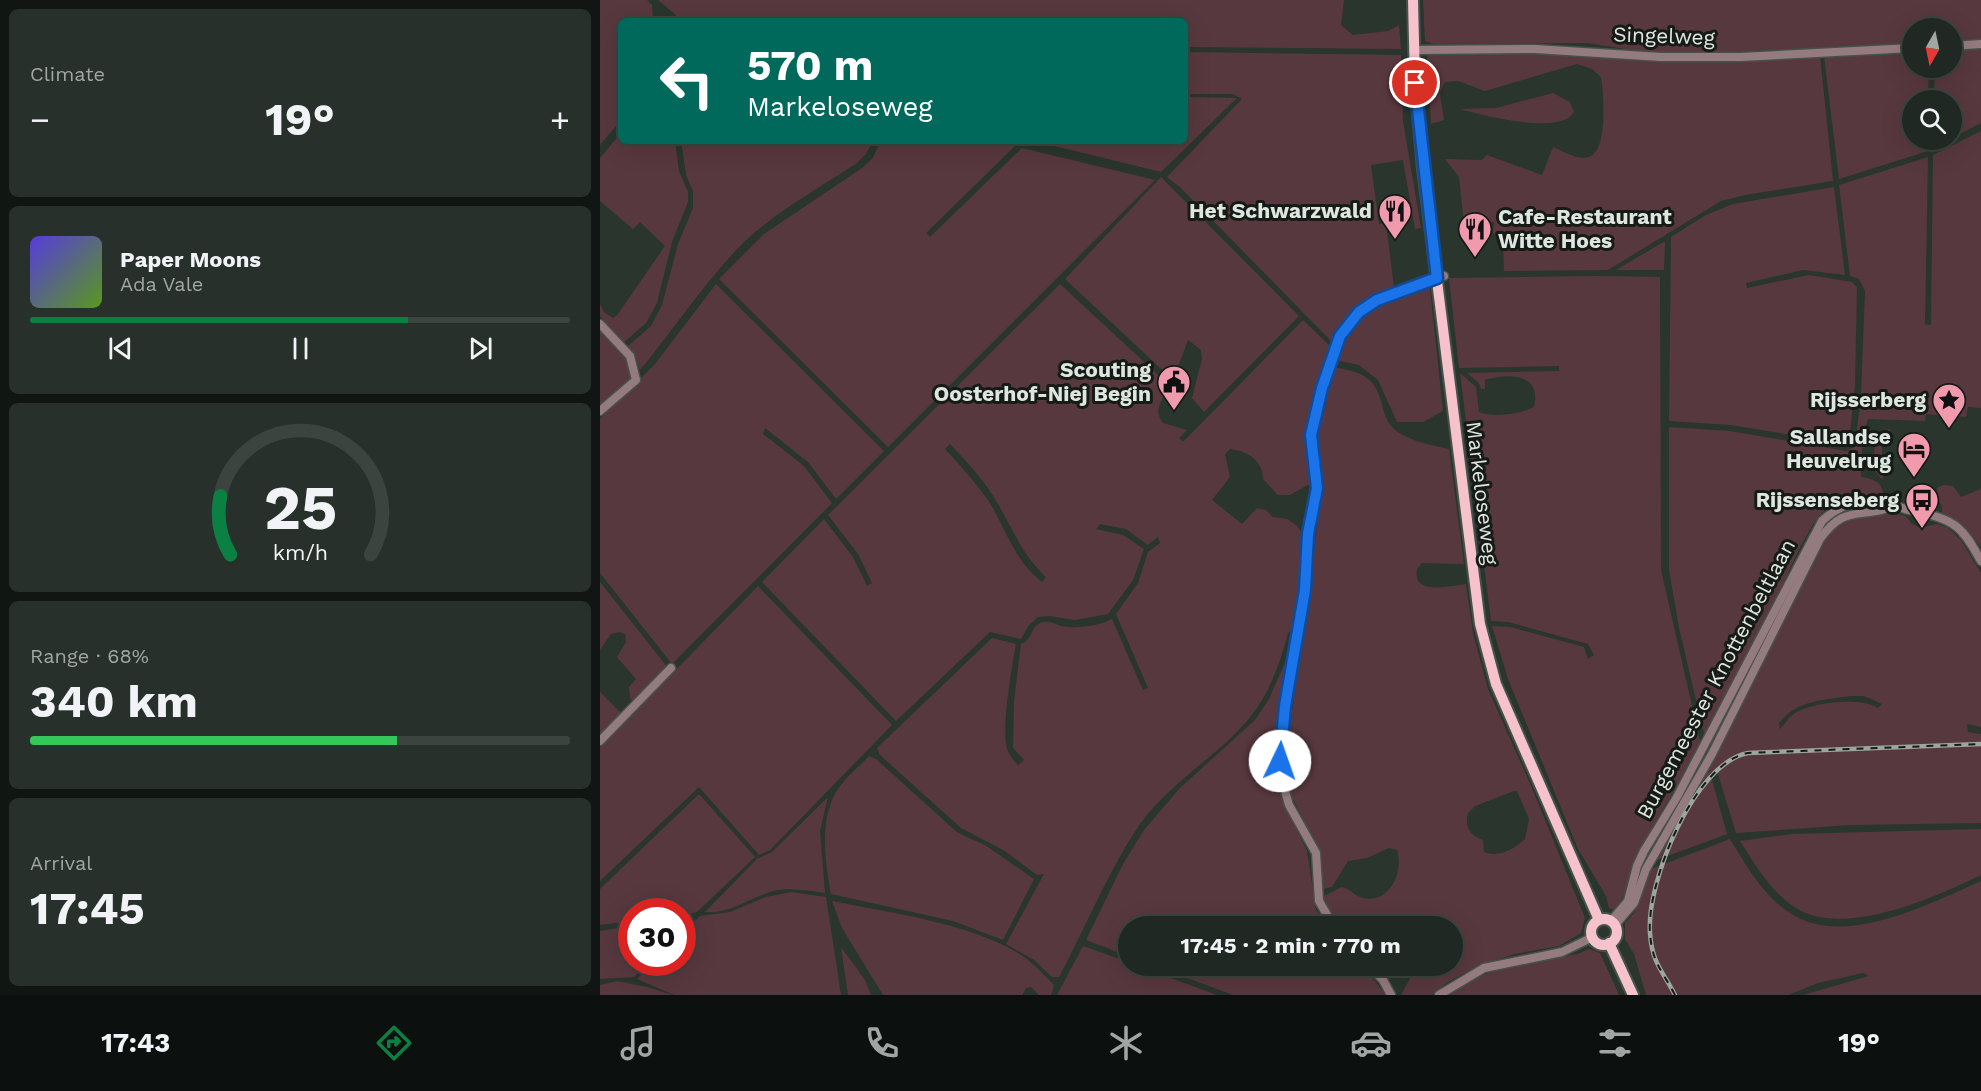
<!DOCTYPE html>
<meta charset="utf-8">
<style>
body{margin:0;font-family:"Work Sans",sans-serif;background:#27302a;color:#f1f3f6;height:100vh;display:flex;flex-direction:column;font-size:22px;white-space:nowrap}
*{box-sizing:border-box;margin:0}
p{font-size:20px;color:#a1a6a5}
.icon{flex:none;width:33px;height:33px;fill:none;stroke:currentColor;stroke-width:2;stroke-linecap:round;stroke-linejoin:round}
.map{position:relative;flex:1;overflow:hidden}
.drawer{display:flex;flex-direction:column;gap:9px;padding:9px;background:#111613;width:600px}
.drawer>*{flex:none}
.banner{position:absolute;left:18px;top:18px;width:570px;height:126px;border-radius:9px;box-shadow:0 6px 24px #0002,0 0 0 2px #3c4440;background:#00695c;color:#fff;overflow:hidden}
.needle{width:39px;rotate:189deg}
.buttons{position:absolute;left:1302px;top:18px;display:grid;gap:12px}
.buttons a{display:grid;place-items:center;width:60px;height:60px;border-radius:50%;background:#1f2822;box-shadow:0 6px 24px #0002,0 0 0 2px #3c4440;font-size:30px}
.speed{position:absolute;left:18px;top:898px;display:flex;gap:12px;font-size:30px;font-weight:700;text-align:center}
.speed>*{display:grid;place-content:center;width:78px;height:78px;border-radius:50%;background:#1f2822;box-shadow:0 6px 24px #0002,0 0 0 2px #3c4440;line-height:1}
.speed .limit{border:9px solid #d22;background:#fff;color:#111}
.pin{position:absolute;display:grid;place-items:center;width:51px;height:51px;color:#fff;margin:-26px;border:3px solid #fff;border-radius:50%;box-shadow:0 2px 6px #0007}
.me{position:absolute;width:66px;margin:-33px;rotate:3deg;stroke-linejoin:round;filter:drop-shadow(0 0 4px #0008)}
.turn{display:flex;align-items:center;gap:21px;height:126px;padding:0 30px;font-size:27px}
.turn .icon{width:78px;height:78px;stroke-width:2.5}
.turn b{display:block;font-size:42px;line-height:51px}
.big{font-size:45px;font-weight:700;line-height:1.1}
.drawer .widget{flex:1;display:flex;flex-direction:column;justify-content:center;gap:9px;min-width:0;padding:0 21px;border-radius:9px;background:#27302a}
.drawer .dial{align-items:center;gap:0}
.dial svg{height:156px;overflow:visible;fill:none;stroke:#3c4440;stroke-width:7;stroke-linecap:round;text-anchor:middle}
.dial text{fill:#f1f3f6;stroke:none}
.song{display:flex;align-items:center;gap:18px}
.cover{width:72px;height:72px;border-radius:9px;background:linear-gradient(135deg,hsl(250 70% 55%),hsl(90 70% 35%))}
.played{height:6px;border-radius:3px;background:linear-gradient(90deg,#0b8043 70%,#3c4440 70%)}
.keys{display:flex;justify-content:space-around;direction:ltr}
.heat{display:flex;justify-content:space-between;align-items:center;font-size:33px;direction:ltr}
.charge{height:9px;border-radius:4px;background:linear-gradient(90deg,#34c759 68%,#3c4440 0)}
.trip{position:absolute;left:518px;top:916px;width:345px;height:60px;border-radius:30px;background:#1f2822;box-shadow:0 6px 24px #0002,0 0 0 2px #3c4440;font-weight:700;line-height:60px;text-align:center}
.menu{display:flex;height:96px;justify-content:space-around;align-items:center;background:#0c100e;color:#a1a6a5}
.menu .icon{width:42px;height:42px}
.menu .current{color:#0b8043}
.menu b{font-size:27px;color:#f1f3f6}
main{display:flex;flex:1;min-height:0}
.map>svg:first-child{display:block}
</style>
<main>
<section class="drawer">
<div class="widget"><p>Climate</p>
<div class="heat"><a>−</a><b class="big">19°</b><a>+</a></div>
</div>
<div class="widget">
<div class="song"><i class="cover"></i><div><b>Paper Moons</b><p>Ada Vale</p></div></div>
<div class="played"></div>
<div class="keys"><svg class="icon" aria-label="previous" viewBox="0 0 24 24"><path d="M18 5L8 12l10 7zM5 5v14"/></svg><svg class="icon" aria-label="pause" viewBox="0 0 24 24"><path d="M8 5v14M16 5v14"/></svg><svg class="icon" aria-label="next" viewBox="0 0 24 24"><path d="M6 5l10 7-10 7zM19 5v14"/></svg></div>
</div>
<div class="widget dial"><svg viewBox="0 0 100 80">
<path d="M14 69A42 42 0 1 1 86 69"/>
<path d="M14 69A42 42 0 0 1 9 39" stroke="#0b8043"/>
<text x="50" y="56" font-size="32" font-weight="700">25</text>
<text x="50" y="72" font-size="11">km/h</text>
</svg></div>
<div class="widget"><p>Range · 68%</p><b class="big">340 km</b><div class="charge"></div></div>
<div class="widget"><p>Arrival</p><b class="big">17:45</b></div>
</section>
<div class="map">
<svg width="1381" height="995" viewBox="0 0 1381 995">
<rect width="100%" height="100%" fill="#29352d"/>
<g fill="#58383f" fill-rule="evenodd">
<path d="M0,0H47L52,5L53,21H21V120L0,145Z"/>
<path d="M58,0H744L741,25L753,35L788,31L799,25L801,49L585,47V21H83Z"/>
<path d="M823,0H1381V40L1352,42V28H1312V44L1063,55L987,43L833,44L825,41Z"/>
<path d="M1381,47V123L1352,138V100H1334L1335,68H1352V49Z"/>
<path d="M951,51L1062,61L1220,56L1233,181L1145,195L1121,201L1008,270L904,271L903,242L893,233L894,222L864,224L859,177L845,159L882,160L887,155L942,175L953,147C963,151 978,161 989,157C1008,151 1004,94 1001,77L992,69L977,64L885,91L858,81L845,82L840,93L844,120L831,124L827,52Z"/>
<path d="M1312,51V68H1329L1328,100H1312V140H1328V151L1239,179L1224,56Z"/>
<path d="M585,52L801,55L803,121L821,228L815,229L803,160L771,165L779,224L786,223L794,287C767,298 741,314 732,342L581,188L567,177L642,99L633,94H585Z"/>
<path d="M953,93L970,102L974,112C961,136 882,115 860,109L896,108Z"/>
<path d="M585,97L637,98L561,172L434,141H585Z"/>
<path d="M1381,131V408L1368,407L1366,417L1326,414L1325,421L1268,419L1263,433L1268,442L1266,447L1262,448L1261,477C1274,479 1285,483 1283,499C1266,495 1250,491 1234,502C1209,519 1191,568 1178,595C1153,642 1129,690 1105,738L1079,628L1069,570V427L1130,431L1246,451L1255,447L1261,395L1265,291L1259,279L1250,276L1239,185L1328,157L1325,324L1331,325L1333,155Z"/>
<path d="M21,133V141H75L79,171L88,192V202L72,242L57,303L46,323L23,343L0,316V304L4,312L13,318L18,314L65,246L40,222L33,229L0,201V158Z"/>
<path d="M81,141H273L266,154L257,163C219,188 177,211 144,242C105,281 75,328 40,370L35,355L27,347L51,326L62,305L78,244L93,208V191L86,175Z"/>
<path d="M279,145L415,146L326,233L330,237L422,148L555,180L288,447L119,279L164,234L262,168L272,159Z"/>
<path d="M561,177L699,316L604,412L592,398L602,359L601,350L588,340L573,380L465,279Z"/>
<path d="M1234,187L1245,275L1203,270L1146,283L1147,288L1209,275L1252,282L1257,287L1255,385L1249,444L1130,425L1069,421L1071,237L1106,215L1133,204Z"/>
<path d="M1065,241L1064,270H1016Z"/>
<path d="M995,276L1060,277L1061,570L1101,745C1081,780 1058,815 1040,851C1029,871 1030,893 1014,910L1009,908L1006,896L978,849L908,679L892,626L910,627L984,647L988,659L994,655L988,644L908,622L891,621L860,373L876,387L879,412C894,418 920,414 934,407C942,373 909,373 885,380V389H881L879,383L867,373L959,371V366L859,368L849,278Z"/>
<path d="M116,284L284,451L236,499L208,462L165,428L163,434L204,466L232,503L72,664L0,573V419L55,364Z"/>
<path d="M460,284L570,386C563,399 552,409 563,423L587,430L579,438L583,442L703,320L731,347L709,429L713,482L690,495H678L663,479C663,461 648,451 630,449L625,454L630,477L612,500L642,524L657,508L666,510L673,517L687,519L696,525L705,537L702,590L694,629L688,633C681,661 669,694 651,716C619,756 571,781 540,824C508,871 486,927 459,977H452L434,960L406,944L444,874L437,875L405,851L361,828L280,755L277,748L392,638L416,644C412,666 401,729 407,749C409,755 414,761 418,765L424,760L413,748L414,701L421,644C433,641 430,625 443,622C450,621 455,624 461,626C474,629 500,626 512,619L543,690L548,688L516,614L538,583L548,552L560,543L558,537L548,545L526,529L500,524L496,529L523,535L544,549L533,580L508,614L475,620L449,616L438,617L429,625L421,639L390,632L296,721L162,582L224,519L253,557L267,586L272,583L258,554L228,515ZM350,444C366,461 383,479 395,499C412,527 422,555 446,577L442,582C414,561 406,528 388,500C375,482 360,465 345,449Z"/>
<path d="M830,288L843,411L823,422H797L778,380L759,365L735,360C753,308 778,298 830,288Z"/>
<path d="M0,327L29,360L32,378L0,408Z"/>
<path d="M733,367C755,371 773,374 780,398C784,409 784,419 793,428C807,441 831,445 849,449L864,564L822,563L817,569C812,596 850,586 866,584L873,633L888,689L932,788L985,918L981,933L959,946L915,954L879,965L848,982L832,995H801L817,966H852V927H742L724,906L722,897L742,887C750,889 755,896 763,898C790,904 804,871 797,850L789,848L767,858L748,861L732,887L723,889L717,848L687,786L686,757L722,490L715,441ZM914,791H917L929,819L925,839C914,849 899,858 884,852L883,840C870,835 864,827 868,813L875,806Z"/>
<path d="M1291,429L1282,445L1283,480L1273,469L1275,439L1283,430Z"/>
<path d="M1344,485L1353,486L1361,497L1381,489V547L1364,526L1342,513V507L1336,494L1338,487Z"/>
<path d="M1290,512L1306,516L1311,523L1320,528L1337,524L1348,528L1361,540L1381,573V727L1367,724L1368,732L1381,734V823L1251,825L1136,833L1117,771L1110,773L1127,834L1054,861L1228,531C1245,514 1267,513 1290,512ZM1251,696H1264L1282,704L1278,708C1261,697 1213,702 1195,713C1189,716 1184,725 1180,729L1179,723C1197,700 1223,700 1251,696Z"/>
<path d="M0,582L68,668L34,703L30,698L29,687L36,679L17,657L26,642L25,634L20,632L11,634L0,650Z"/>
<path d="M158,586L292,725L170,850L159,855L99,787L0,881V747Z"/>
<path d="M690,651L677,752V786L707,851L716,910L730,927H528V956L486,940L523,864L544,830L580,788L655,720L669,699Z"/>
<path d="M0,692L23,715L0,738Z"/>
<path d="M269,756L276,759L358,833L385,845L434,879L403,940L353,921L231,894C225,862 218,815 240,786C248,775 260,766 269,756Z"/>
<path d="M99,794L155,857L97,912L83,915L82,912H32L31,921L0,925V889Z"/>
<path d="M228,797L220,831L225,893C208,891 190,887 173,891C150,897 131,914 105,912L157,859L172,852Z"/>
<path d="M1381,829V875C1334,898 1244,938 1196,908C1172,893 1155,865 1140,841L1192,834Z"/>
<path d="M1130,839C1146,865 1163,896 1190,913C1243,949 1329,904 1381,881V995H1203L1269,976L1263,973L1218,983L1188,995H1046L1034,954L1025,939V923L1034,913L1051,869Z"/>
<path d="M191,892L226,897L241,995H74L37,979L54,963H82L83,933L100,916L130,912L166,897Z"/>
<path d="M232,901C291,913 378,924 427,959C437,967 445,976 454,985L451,995H439L431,987L426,988L422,995H283L242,928Z"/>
<path d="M31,926L32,963H48L34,977L0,979V931Z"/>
<path d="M483,946L528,962V966H538L617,995H457Z"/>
<path d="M241,947L265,980L271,995H248Z"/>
<path d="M989,949L1000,953L1019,995H849C885,966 935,961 978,954Z"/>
<path d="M555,966H763L786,995H633Z"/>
<path d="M17,981L47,987L72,995H0V985Z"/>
</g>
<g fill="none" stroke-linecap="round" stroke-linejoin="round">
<defs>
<g id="minor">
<path d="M1352,46L1381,44"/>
<path d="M814,50L935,49L1061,57H1141L1312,48"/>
<path d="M0,324L30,356L36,380L0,411"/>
<path d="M0,741L71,668"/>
<path d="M1011,921L1028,901L1037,866L1044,851L1077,797L1222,521C1237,507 1258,498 1278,501C1285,501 1300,508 1309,510C1326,514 1343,516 1357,527C1368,536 1374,549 1381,561"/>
<path d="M1015,925L1034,903L1046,869L1112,754L1220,539C1245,504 1259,519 1291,507"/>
<path d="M734,927L719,901L716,853L689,805L680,774L685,707L705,590L708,535L717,488L710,442L712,427L735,350L751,319L777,300L812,285L844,276"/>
<path d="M769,966L783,980L791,995"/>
<path d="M839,995L884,968L962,952L993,937"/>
</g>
<g id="major">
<path d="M813,0L815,83L823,169L880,624L896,684L999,920"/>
<circle cx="1004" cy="932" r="13"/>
<path d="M1009,943L1033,995"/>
</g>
</defs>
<use href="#minor" stroke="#46514a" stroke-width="11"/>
<use href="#major" stroke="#46514a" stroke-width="14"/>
<use href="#minor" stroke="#947b7f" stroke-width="8"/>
<use href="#major" stroke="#f6c3cd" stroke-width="10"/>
<defs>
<path id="rail" d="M1075,995C1062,970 1052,963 1050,933C1046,883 1094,763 1148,753L1381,744"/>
</defs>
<use href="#rail" stroke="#9ca69f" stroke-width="4.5"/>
<use href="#rail" stroke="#161b17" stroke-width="2" stroke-dasharray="7" stroke-linecap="butt"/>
</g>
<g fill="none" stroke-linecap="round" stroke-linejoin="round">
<defs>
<path id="route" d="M680,761L685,706L705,590L708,534L717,488L711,435L722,388L740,336L759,312L777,300L837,278L815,83"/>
</defs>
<use href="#route" stroke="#114b97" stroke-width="15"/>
<use href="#route" stroke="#1a73e8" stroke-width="10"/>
</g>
<defs>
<symbol id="restaurant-pin" viewBox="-11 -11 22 30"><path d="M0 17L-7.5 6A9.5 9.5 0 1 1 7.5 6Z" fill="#f29aad" stroke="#161b17"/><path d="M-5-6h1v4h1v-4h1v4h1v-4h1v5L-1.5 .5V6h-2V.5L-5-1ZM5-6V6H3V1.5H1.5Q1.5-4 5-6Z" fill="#111"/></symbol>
<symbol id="civic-pin" viewBox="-11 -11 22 30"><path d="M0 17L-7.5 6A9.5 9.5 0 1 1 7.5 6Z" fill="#f29aad" stroke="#161b17"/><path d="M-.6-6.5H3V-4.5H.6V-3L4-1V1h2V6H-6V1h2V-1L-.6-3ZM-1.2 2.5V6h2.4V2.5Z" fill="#111"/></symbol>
<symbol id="sight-pin" viewBox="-11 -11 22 30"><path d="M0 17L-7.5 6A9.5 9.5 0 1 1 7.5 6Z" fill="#f29aad" stroke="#161b17"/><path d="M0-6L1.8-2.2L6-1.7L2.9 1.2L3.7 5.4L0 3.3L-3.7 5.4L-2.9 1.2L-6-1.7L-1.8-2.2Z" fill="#111"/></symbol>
<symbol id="hotel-pin" viewBox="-11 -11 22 30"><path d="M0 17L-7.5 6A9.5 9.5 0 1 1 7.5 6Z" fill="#f29aad" stroke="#161b17"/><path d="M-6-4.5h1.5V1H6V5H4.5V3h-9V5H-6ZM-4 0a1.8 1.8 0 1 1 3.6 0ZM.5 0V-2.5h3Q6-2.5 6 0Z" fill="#111"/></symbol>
<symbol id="bus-pin" viewBox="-11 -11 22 30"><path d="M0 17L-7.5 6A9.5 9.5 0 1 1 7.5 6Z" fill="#f29aad" stroke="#161b17"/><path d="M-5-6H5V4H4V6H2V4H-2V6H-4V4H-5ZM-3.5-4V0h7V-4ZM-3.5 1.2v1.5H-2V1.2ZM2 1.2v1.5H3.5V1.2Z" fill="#111"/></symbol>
</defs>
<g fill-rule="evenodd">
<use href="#restaurant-pin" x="776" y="192" width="38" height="52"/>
<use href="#restaurant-pin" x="856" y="210" width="38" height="52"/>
<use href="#civic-pin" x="555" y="363" width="38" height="52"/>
<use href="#sight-pin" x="1330" y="381" width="38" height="52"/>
<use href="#hotel-pin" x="1295" y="430" width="38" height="52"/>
<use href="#bus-pin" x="1303" y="481" width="38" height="52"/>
</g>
<g text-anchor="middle" stroke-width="6" stroke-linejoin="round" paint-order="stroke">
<g font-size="21" fill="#dee6e0" stroke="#161b17">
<text transform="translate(1064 36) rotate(2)" y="7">Singelweg</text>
<text transform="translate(882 493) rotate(83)" y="7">Markeloseweg</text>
<text transform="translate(1116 679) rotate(-62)" y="7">Burgemeester Knottenbeltlaan</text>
</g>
<g font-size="21" font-weight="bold" fill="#dee6e0" stroke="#161b17" text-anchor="end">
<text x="772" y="218">Het Schwarzwald</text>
<text x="898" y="224" text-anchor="start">Cafe-Restaurant<tspan x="898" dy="24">Witte Hoes</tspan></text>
<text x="551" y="377">Scouting<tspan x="551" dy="24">Oosterhof-Niej Begin</tspan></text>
<text x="1326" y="407">Rijsserberg</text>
<text x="1291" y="444">Sallandse<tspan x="1291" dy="24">Heuvelrug</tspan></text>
<text x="1299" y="507">Rijssenseberg</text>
</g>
</g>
</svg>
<div class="buttons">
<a><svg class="needle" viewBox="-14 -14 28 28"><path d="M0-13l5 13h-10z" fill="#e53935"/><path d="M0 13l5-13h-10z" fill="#a1a6a5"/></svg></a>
<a><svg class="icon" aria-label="search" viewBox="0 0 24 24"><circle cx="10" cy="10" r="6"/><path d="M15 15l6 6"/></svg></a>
</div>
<div class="speed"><div class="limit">30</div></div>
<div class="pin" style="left:815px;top:83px;background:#d93025"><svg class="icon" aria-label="arrive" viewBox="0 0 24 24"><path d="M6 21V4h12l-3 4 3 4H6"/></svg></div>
<svg class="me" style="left:680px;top:761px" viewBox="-20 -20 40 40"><circle r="19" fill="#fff"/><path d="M0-13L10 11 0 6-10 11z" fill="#1a73e8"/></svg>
<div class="trip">17:45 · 2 min · 770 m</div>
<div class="banner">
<div class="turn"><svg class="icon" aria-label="left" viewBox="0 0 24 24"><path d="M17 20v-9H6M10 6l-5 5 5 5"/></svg><div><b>570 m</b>Markeloseweg</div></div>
</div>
</div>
</main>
<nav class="menu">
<b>17:43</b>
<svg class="icon current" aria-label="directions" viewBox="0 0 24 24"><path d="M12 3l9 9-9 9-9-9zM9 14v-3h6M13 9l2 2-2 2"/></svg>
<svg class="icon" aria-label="music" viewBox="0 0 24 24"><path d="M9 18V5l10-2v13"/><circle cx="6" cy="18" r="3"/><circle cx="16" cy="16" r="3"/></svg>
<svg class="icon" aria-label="phone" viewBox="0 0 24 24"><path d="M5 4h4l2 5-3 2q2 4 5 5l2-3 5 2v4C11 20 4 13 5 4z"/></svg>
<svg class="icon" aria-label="climate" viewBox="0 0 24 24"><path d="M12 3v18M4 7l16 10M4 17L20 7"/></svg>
<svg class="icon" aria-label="car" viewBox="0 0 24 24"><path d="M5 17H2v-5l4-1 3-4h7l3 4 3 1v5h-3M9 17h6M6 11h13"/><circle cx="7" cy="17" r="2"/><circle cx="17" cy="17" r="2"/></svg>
<svg class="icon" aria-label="filters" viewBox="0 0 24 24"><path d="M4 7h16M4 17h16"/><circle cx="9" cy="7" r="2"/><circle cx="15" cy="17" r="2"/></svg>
<b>19°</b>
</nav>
